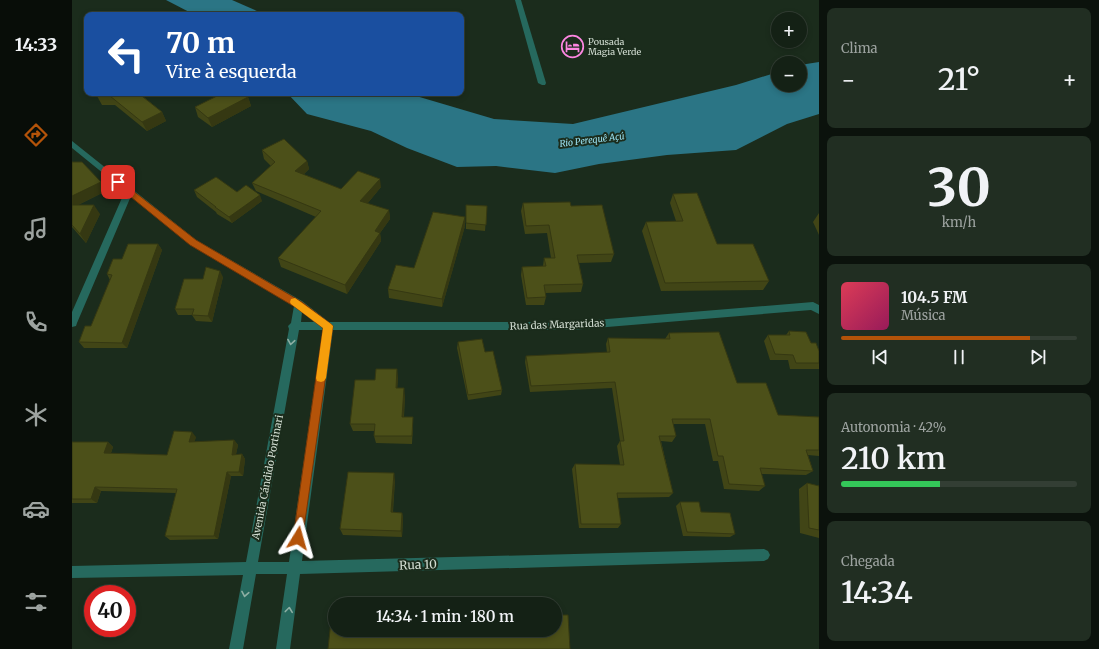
<!DOCTYPE html>
<html lang="pt">
<meta charset="utf-8">
<style>
body{margin:0;font-family:Merriweather,serif;background:#212e22;color:#f1f3f6;height:100vh;display:flex;flex-direction:column;font-size:15px;white-space:nowrap}
*{box-sizing:border-box;margin:0}
p{font-size:13px;color:#9da3a0}
.icon{flex:none;width:22px;height:22px;fill:none;stroke:currentColor;stroke-width:2;stroke-linecap:round;stroke-linejoin:round}
.map{position:relative;flex:1;overflow:hidden}
.panel{display:flex;flex-direction:column;gap:8px;padding:8px;background:#0b120c;width:280px}
.panel>*{flex:none}
.guide{position:absolute;left:12px;top:12px;width:380px;height:84px;border-radius:8px;box-shadow:0 2px 6px #0003,0 0 0 1px #333e34;background:#1a4fa0;color:#fff;overflow:hidden}
.fabs{position:absolute;left:699px;top:12px;display:grid;gap:8px}
.fabs a{display:grid;place-items:center;width:36px;height:36px;border-radius:50%;background:#142115;box-shadow:0 2px 6px #0003,0 0 0 1px #333e34;font-size:20px}
.speed{position:absolute;left:12px;top:585px;display:flex;gap:8px;font-size:20px;font-weight:700;text-align:center}
.speed>*{display:grid;place-content:center;width:52px;height:52px;border-radius:50%;background:#142115;box-shadow:0 2px 6px #0003,0 0 0 1px #333e34;line-height:1}
.speed .limit{border:6px solid #d22;background:#fff;color:#111}
.pin{position:absolute;display:grid;place-items:center;width:34px;height:34px;color:#fff;margin:-17px;border-radius:8px;box-shadow:0 2px 6px #0006}
.me{position:absolute;width:44px;margin:-22px;rotate:8deg;stroke-linejoin:round;filter:drop-shadow(0 0 3px #0008)}
.turn{display:flex;align-items:center;gap:14px;height:84px;padding:0 16px;font-size:18px}
.turn .icon{width:52px;height:52px;stroke-width:2.5}
.turn b{display:block;font-size:28px;line-height:34px}
.big{font-size:30px;font-weight:600;line-height:1.1}
.panel .tile{flex:1;display:flex;flex-direction:column;justify-content:center;gap:6px;min-width:0;padding:0 14px;border-radius:8px;background:#212e22}
.panel .dial{align-items:center;gap:0}
.dial b{font-size:52px;line-height:1}
.song{display:flex;align-items:center;gap:12px}
.cover{width:48px;height:48px;border-radius:6px;background:linear-gradient(135deg,hsl(350 70% 55%),hsl(330 70% 35%))}
.played{height:4px;border-radius:2px;background:linear-gradient(90deg,#b45309 80%,#333e34 80%)}
.keys{display:flex;justify-content:space-around;direction:ltr}
.heat{display:flex;justify-content:space-between;align-items:center;font-size:22px;direction:ltr}
.charge{height:6px;border-radius:3px;background:linear-gradient(90deg,#34c759 42%,#333e34 0)}
.trip{position:absolute;left:256px;top:597px;width:234px;height:40px;border-radius:20px;background:#142115;box-shadow:0 2px 6px #0003,0 0 0 1px #333e34;font-weight:600;line-height:40px;text-align:center}
main{display:flex;flex:1;min-height:0}
.dock{display:flex;flex-direction:column;width:72px;justify-content:space-around;align-items:center;background:#080d08;color:#9da3a0}
.dock .icon{width:28px;height:28px}
.dock .selected{color:#b45309}
.dock b{font-size:18px;color:#f1f3f6}
.map>svg:first-child{display:block}
</style>
<main>
<nav class="dock">
<b>14:33</b>
<svg class="icon selected" aria-label="directions" viewBox="0 0 24 24"><path d="M12 3l9 9-9 9-9-9zM9 14v-3h6M13 9l2 2-2 2"/></svg>
<svg class="icon" aria-label="music" viewBox="0 0 24 24"><path d="M9 18V5l10-2v13"/><circle cx="6" cy="18" r="3"/><circle cx="16" cy="16" r="3"/></svg>
<svg class="icon" aria-label="phone" viewBox="0 0 24 24"><path d="M5 4h4l2 5-3 2q2 4 5 5l2-3 5 2v4C11 20 4 13 5 4z"/></svg>
<svg class="icon" aria-label="climate" viewBox="0 0 24 24"><path d="M12 3v18M4 7l16 10M4 17L20 7"/></svg>
<svg class="icon" aria-label="car" viewBox="0 0 24 24"><path d="M5 17H2v-5l4-1 3-4h7l3 4 3 1v5h-3M9 17h6M6 11h13"/><circle cx="7" cy="17" r="2"/><circle cx="17" cy="17" r="2"/></svg>
<svg class="icon" aria-label="filters" viewBox="0 0 24 24"><path d="M4 7h16M4 17h16"/><circle cx="9" cy="7" r="2"/><circle cx="15" cy="17" r="2"/></svg>
</nav>
<div class="map">
<svg width="747" height="649" viewBox="0 0 747 649">
<rect width="100%" height="100%" fill="#1b2c1c"/>
<g fill="#2b7585">
<path d="M94,0H160L194,15H123Z"/>
<path d="M747,62V114L715,124L664,150L595,155L527,164L483,173L424,166L385,167L335,148L299,131L235,114L215,93H334L422,119L501,124L664,85L706,72V85H728V65Z"/>
</g>
<g fill="none" stroke-linecap="round" stroke-linejoin="round">
<g fill="#26695e" fill-rule="evenodd">
<path d="M443,0H449L474,83L473,85H470L466,83Z"/>
<path d="M0,141L124,240L230,301L257,322H499L741,302L747,305V314L739,310L499,330H261L230,561L692,549L696,551L698,555L696,559L692,561L228,574L218,649H204L215,574H184L171,649H157L171,575L0,578V566L174,562L217,329L216,326L219,323L222,306L118,244L59,196L5,323L4,326L0,327V312L53,191L0,148ZM230,312L242,322H229ZM227,330H251L217,562H186Z"/>
</g>
</g>
<g fill="#414516">
<path d="M27,93H69L68,94L90,112L94,121L75,131L43,105H30L25,96Z"/>
<path d="M176,97L179,106L140,127L126,117L123,107Z"/>
<path d="M190,150L235,161L237,169L231,175L269,189L309,187L295,204L317,210L318,219L308,233L309,241L275,294L209,267L206,258L244,217L184,191L180,183L199,166L192,159Z"/>
<path d="M0,162L29,182L34,191L6,205L28,214L14,243L0,227Z"/>
<path d="M122,190L165,192L190,201L160,223L145,214L144,212L125,197Z"/>
<path d="M601,194L645,244L697,281L691,290L589,291L570,231L574,222L604,221L598,203Z"/>
<path d="M451,203L499,206L542,254L539,262L507,263L511,284L509,292L473,293L474,297L472,305H454L449,275L450,267L471,266L472,258H479L475,233L453,234L449,211Z"/>
<path d="M394,205L415,206L413,231L394,229Z"/>
<path d="M747,213V235L741,222Z"/>
<path d="M393,226L370,307L317,298L316,289Z"/>
<path d="M86,244L90,250L55,348H12L7,342L19,326L38,280L35,274L50,259Z"/>
<path d="M151,277L140,322L124,321L120,315H106L103,309L131,279Z"/>
<path d="M717,331L739,343L747,351V369H718L716,360H698L692,341L696,335H714Z"/>
<path d="M597,333L665,383L706,415L747,417V456L736,455L741,471L734,475L689,474L693,486L687,491L652,489L646,461H641L633,424H601L604,436L600,442L589,441L601,493L597,497L545,498L549,524L546,528H507L500,469L503,464L548,465L545,446L548,441L540,388L458,392L453,362L454,356L535,353L534,344L536,338L593,339Z"/>
<path d="M386,342L413,352L430,390L429,395L396,400L385,348Z"/>
<path d="M326,377L325,388L333,396L332,417H341V424L340,444L304,443L302,436V431H281L278,424L303,380Z"/>
<path d="M124,437L122,442L162,440L166,445L164,454H170L173,459L171,476H159L146,539L98,540L93,536L104,493L29,491L25,503H0V442H36L41,447L39,453L95,455Z"/>
<path d="M323,480L321,512L330,513L331,518L330,537L271,535L268,529Z"/>
<path d="M735,483L747,486V538L728,533L727,489Z"/>
<path d="M608,502L629,512L663,534L658,537L611,536L604,506Z"/>
</g>
<g fill="#353812">
<path d="M176,97L179,106L140,127L136,118Z"/>
<path d="M90,112L94,121L75,131L70,122Z"/>
<path d="M235,161L237,169L225,180L223,171Z"/>
<path d="M308,179L309,187L290,210L288,201Z"/>
<path d="M29,182L34,191L0,208V196Z"/>
<path d="M188,195L190,201L160,223L157,217Z"/>
<path d="M22,205L28,214L14,243L8,234Z"/>
<path d="M317,210L318,219L308,233L309,241L275,294L273,285L303,231Z"/>
<path d="M393,217V226L370,307V299Z"/>
<path d="M86,244L90,250L55,348L50,343Z"/>
<path d="M148,271L151,277L140,322L136,316Z"/>
<path d="M325,369L326,377L325,396L324,388Z"/>
<path d="M332,388L333,396L331,424L330,417Z"/>
<path d="M120,432L124,437L121,447L117,442Z"/>
<path d="M162,440L166,445L163,459L160,455Z"/>
<path d="M36,442L41,447L37,458L32,453Z"/>
<path d="M170,454L173,459L171,476L167,472Z"/>
<path d="M155,472L159,476L146,539L142,536Z"/>
<path d="M322,473L323,480L320,518L319,512Z"/>
<path d="M23,487L29,491L25,503L19,499Z"/>
<path d="M330,513L331,518L330,537L329,531Z"/>
</g>
<g fill="#4c5019" stroke="#353812">
<path d="M78,14L97,15H77Z"/>
<path d="M27,93H66L90,112L70,122L38,96H25Z"/>
<path d="M151,93H174L176,97L136,118L123,107Z"/>
<path d="M212,139L235,161L223,171L269,189L286,171L308,179L288,201L317,210L303,231L308,233L273,285L206,258L249,211L180,183L203,162L190,150Z"/>
<path d="M0,162H10L29,182L0,196Z"/>
<path d="M144,177L165,192L174,185L188,195L157,217L143,207H144L122,190Z"/>
<path d="M625,193L645,244H681L697,281L593,283L574,222L611,221L601,194Z"/>
<path d="M498,202L499,206L530,205L542,254L505,255L511,284L472,285L474,297L455,298L450,267L474,266L472,258H483L477,225L454,226L451,203Z"/>
<path d="M0,205H22L8,234L0,225Z"/>
<path d="M394,205L415,206L414,225L394,223Z"/>
<path d="M361,212L393,217L370,299L316,289L324,265L342,268Z"/>
<path d="M56,244H86L50,343L7,342L13,326H19L40,275L35,274L41,259H50Z"/>
<path d="M134,267L148,271L136,316L120,315L122,309H103L112,279H131Z"/>
<path d="M717,331L734,332L739,343H744L747,351V363H724L721,355L703,354L696,335H718Z"/>
<path d="M647,332L665,383H694L706,415L747,417V450H734L741,471L688,468L693,486L657,484L651,456H646L638,419H600L604,436H587L601,493H545L549,524H509L503,464L552,465L548,441H552L543,382L459,386L454,356L538,352L536,338L598,339L597,333Z"/>
<path d="M410,339L413,352L421,351L430,390L396,395L386,342Z"/>
<path d="M304,369H325L324,388H332L330,417H341L340,436H302L303,424H278L283,380H303Z"/>
<path d="M102,431L120,432L117,442L162,440L160,455L170,454L167,472H155L142,536H93L105,489L23,487L19,499H0V442H36L32,453L95,455Z"/>
<path d="M276,472L322,473L319,512L330,513L329,531L268,529Z"/>
<path d="M735,483L747,486V530L737,528Z"/>
<path d="M608,502H627L629,512L658,513L663,534L615,532Z"/>
<path d="M260,611H263V630H383L421,631L422,630H483V615H496L498,649H256Z"/>
</g>
<defs><path id="oneway-chevron" d="M-2-3.5L2.5 0L-2 3.5" fill="none" stroke-width="1.6" stroke-linecap="round" stroke-linejoin="round"/></defs>
<g stroke="#8eafa4">
<use href="#oneway-chevron" transform="translate(219 342) rotate(99)"/>
<use href="#oneway-chevron" transform="translate(173 594) rotate(100)"/>
<use href="#oneway-chevron" transform="translate(217 610) rotate(-83)"/>
</g>
<path fill="#b45309" stroke="#753606" d="M46,179L124,240L230,302L259,324L261,326L230,542L226,544L222,542L221,538L251,328L223,307L118,245L43,184L42,182Z"/>
<path fill="#f59e0b" d="M223,298L259,324L261,326L254,378L252,381L249,382L245,381L244,378L251,328L219,304L218,302L219,299Z"/>
<defs>
<symbol id="hotel-ring" viewBox="-11 -11 22 22"><circle r="9.5" fill="#1b2c1c" stroke="#fd86e1" stroke-width="1.5"/><path d="M-6-4.5h1.5V1H6V5H4.5V3h-9V5H-6ZM-4 0a1.8 1.8 0 1 1 3.6 0ZM.5 0V-2.5h3Q6-2.5 6 0Z" fill="#fd86e1"/></symbol>
</defs>
<g fill-rule="evenodd">
<use href="#hotel-ring" x="488" y="34" width="25" height="25"/>
</g>
<g text-anchor="middle" stroke-width="4" stroke-linejoin="round" paint-order="stroke">
<g font-size="9" fill="#d3ded3" stroke="#1b2c1c" text-anchor="start">
<text x="516" y="45">Pousada<tspan x="516" dy="10">Magia Verde</tspan></text>
</g>
<g font-size="9" font-style="italic" fill="#9ee6f7" stroke="#1b2c1c">
<text transform="translate(520 140) rotate(-7)" y="3">Rio Perequê Açú</text>
</g>
<g font-size="10" fill="#d3ded3" stroke="#1b2c1c">
<text transform="translate(485 324) rotate(-2)" y="4">Rua das Margaridas</text>
<text transform="translate(195 477) rotate(-79)" y="4">Avenida Cándido Portinari</text>
</g>
<g font-size="12" fill="#d3ded3" stroke="#1b2c1c">
<text transform="translate(346 565) rotate(-2)" y="4">Rua 10</text>
</g>
</g>
</svg>
<div class="fabs">
<a>+</a>
<a>−</a>
</div>
<div class="speed"><div class="limit">40</div></div>
<div class="pin" style="left:46px;top:182px;background:#d93025"><svg class="icon" aria-label="arrive" viewBox="0 0 24 24"><path d="M6 21V4h12l-3 4 3 4H6"/></svg></div>
<svg class="me" style="left:226px;top:538px" viewBox="-20 -20 40 40"><path d="M0-17L14 15 0 8-14 15z" fill="#b45309" stroke="#fff" stroke-width="4"/></svg>
<div class="trip">14:34 · 1 min · 180 m</div>
<div class="guide">
<div class="turn"><svg class="icon" aria-label="left" viewBox="0 0 24 24"><path d="M17 20v-9H6M10 6l-5 5 5 5"/></svg><div><b>70 m</b>Vire à esquerda</div></div>
</div>
</div>
<section class="panel">
<div class="tile"><p>Clima</p>
<div class="heat"><a>−</a><b class="big">21°</b><a>+</a></div>
</div>
<div class="tile dial"><b>30</b><p>km/h</p></div>
<div class="tile">
<div class="song"><i class="cover"></i><div><b>104.5 FM</b><p>Música</p></div></div>
<div class="played"></div>
<div class="keys"><svg class="icon" aria-label="previous" viewBox="0 0 24 24"><path d="M18 5L8 12l10 7zM5 5v14"/></svg><svg class="icon" aria-label="pause" viewBox="0 0 24 24"><path d="M8 5v14M16 5v14"/></svg><svg class="icon" aria-label="next" viewBox="0 0 24 24"><path d="M6 5l10 7-10 7zM19 5v14"/></svg></div>
</div>
<div class="tile"><p>Autonomia · 42%</p><b class="big">210 km</b><div class="charge"></div></div>
<div class="tile"><p>Chegada</p><b class="big">14:34</b></div>
</section>
</main>
